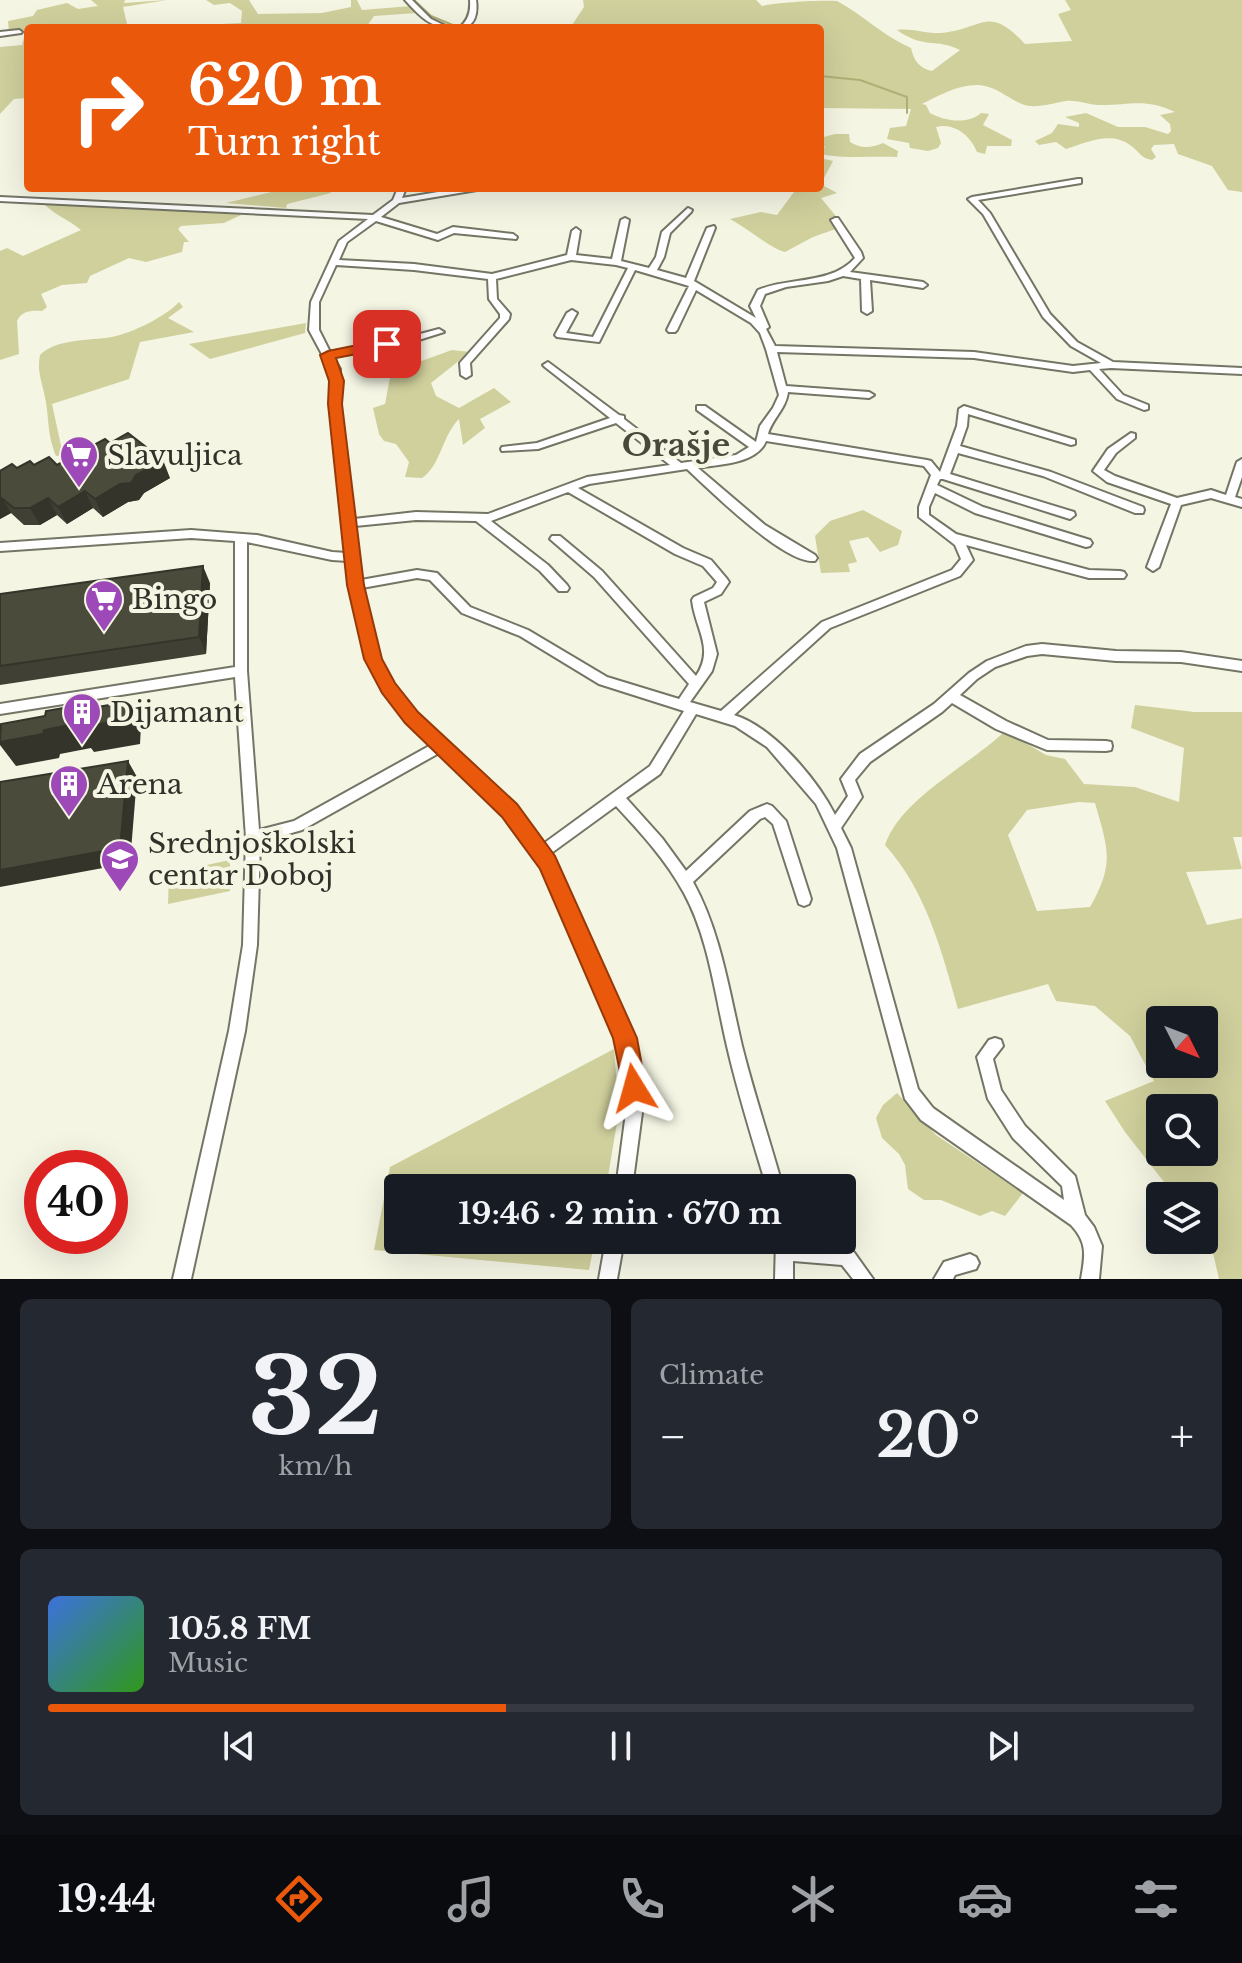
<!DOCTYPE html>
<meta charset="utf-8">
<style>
body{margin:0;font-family:"Libre Baskerville",serif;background:#242831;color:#f1f3f6;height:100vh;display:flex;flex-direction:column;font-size:30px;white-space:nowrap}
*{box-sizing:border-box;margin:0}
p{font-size:26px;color:#9ea1a6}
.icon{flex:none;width:44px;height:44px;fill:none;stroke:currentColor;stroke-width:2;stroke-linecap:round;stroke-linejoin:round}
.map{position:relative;height:1279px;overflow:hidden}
.details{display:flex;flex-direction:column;gap:20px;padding:20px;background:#0d0f14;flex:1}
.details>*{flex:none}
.guide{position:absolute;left:24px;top:24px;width:800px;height:168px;border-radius:8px;box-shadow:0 8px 32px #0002;background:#ea580c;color:#fff;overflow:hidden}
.needle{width:52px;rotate:132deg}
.controls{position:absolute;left:1146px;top:1006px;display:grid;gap:16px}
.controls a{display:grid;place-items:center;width:72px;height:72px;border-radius:8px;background:#171b24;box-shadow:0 8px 32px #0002;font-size:40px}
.speed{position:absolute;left:24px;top:1150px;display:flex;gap:16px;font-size:40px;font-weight:700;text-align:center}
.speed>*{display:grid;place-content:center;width:104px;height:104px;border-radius:50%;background:#171b24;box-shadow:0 8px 32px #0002;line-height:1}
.speed .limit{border:12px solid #d22;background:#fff;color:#111}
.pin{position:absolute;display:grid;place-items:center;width:68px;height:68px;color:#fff;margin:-34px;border-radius:16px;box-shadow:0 4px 12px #0006}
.me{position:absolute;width:88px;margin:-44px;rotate:352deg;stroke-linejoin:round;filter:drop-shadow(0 0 6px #0008)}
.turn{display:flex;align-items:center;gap:28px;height:168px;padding:0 32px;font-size:36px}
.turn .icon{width:104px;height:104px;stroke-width:2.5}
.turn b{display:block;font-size:56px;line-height:68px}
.big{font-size:60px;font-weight:700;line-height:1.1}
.details .card{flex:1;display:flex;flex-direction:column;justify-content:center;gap:12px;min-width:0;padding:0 28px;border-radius:12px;background:#242831}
.details .dial{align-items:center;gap:0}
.dial b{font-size:104px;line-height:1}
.song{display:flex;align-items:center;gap:24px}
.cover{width:96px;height:96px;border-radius:12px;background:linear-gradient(135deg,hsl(220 70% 55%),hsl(110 70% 35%))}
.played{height:8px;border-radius:4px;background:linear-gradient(90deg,#ea580c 40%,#363941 40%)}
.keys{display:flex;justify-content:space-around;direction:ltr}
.heat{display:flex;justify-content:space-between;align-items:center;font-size:44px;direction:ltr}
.details .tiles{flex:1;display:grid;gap:20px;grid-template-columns:1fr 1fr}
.card:last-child{grid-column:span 2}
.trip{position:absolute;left:384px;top:1174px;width:472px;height:80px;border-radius:8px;background:#171b24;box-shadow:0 8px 32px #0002;font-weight:700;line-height:80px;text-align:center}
.tabs{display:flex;height:128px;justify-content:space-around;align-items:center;background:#090b0e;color:#9ea1a6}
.tabs .icon{width:56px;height:56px}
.tabs .on{color:#ea580c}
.tabs b{font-size:36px;color:#f1f3f6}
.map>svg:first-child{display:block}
</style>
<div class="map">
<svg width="1242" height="1279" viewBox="0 0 1242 1279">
<rect width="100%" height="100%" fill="#f4f5e3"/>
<g fill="#d0d09d" fill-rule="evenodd">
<path d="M91,0H125L124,3L167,0L123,7L128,28H28V98L14,99L0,114V47L22,45L26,30L9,32L8,21L33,16L37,10L67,3L78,9L98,6Z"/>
<path d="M206,0H249L258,14L322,13L351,7V0H357L362,10L411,6L417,13L374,16L367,26L369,28H144L241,23L242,11L230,3L214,5Z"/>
<path d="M583,0H756L762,6C779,2 822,0 837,1C863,15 883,36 911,48C914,61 919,68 932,71L960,50C936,38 923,49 897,30C912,28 926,34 941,33C985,29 987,4 1025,44L1072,41L1058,14L1071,10L1065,0H1242V192L1228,190L1212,166L1178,154L1174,144L1154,145L1151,149L1156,157L1152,160C1140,158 1139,151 1130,145C1110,131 1088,142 1066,149L1056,142L1039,145L1035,141L1052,133L1058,124L1079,127V123L1065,117L1086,113L1118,127H1145L1168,134L1171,131L1170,124L1160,115L1175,112C1144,97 1128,106 1097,105C1087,104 1076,100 1066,101C1054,103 1042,107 1029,106C1012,103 1000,87 979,85C958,84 938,96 922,104L926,105L930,113C944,121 968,125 981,113L989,114L983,125L1012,140L1011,146H987L985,154L977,152C971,136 954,122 936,127L941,143L938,148L928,151L910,148L909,143L887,139L890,128L906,126L911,109L820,108V95L824,89L820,81V28H570L584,7Z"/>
<path d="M835,134H849L850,142C861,149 871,148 883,143L898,151L897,157C871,156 844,159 820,154L825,147L820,144V138Z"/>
<path d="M820,158L833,161L824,178V186L837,193L821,198L844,226L813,237L785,252C770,248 747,228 730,219L761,212L777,215L797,188H820Z"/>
<path d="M288,188H327L331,193L287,204L286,208L226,203Z"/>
<path d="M42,202L237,211L241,215L224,223L181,226L178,229L189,242H184L182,252L146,262L129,258L90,276L87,283L62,285L41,294L47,307L42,311C32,310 21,311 17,321L19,354L0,360V251L7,248L23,256L81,230C68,219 54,215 42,202Z"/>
<path d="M179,302L183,307L168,318L194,332L140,342L129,379L52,404L63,455L56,456C46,431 50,417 44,393C41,379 37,370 40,355C58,338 88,341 112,337C132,333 165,317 179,302Z"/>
<path d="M306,323L305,333L210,359L189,344Z"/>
<path d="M452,350L470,352L431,383L436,396L459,408L494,388L511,402L480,419L485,428L463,445L459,419C442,436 441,465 422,478L405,477L409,462L396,444L384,441L379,434L373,408L385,404L391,372Z"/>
<path d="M863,510L902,531L898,545L880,552L868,537L849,541L857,562L848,564L850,572L821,573L815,536L830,521Z"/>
<path d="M1135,705L1194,712H1242V837H1233L1242,869L1186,872L1207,925L1242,918V1279H1219L1213,1253L1204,1238V1196H1175L1125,1132L1105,1101L1154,1081L1130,1036L1095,1006L1056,1001L1048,984L958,1009C942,952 926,890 885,845C901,798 969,766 1005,731L1046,755L1065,759L1084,784L1135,787L1179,802L1184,748L1131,728ZM1079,802L1095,803C1108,849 1115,863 1090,907L1037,911L1008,835L1027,810ZM1160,1020H1204V1064H1160ZM1160,1108H1204V1152H1160Z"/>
<path d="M230,860V891L168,904L169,873Z"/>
<path d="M614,1049L619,1111L606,1188H398V1240H595L589,1270L374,1250L390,1167Z"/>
<path d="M897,1093L936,1135L1023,1193L1005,1216L992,1211L980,1216L941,1200H924L908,1189L905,1165L899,1154L882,1138L876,1118L883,1105Z"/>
</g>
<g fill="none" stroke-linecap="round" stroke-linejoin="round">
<g stroke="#afaf75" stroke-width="2">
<path d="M414,0L431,16L460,28"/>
<path d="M820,76L860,80L907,97V113"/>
</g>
<defs>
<g id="minor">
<path d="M405,0H412L431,19L450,28C430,28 418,14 405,0Z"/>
<path d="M470,0H476C478,14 475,28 459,28C468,21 471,12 470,0Z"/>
<path d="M19,30L22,32L21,33L0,36V32Z"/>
<path d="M1078,179H1081V183L978,200L990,213L1050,314L1077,342L1113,362L1242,368V374L1111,368L1099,369L1123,395L1148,405V409L1144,410L1117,399L1090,370L1073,372L974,358L777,352L786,386L869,392L874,395L869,398L788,392C786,409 772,419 768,434L927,460L931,461L940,472L957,426L959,409L964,406L1075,440V444L1071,445L968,414L967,426L960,446L1051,472L1143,507L1144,510L1143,513H1135L1043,476L958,453L950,474L1074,512L1075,515L1070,519L943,479H940L937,485L983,507L1090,540L1092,543L1090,546L1086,547L975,513L935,493L929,507V515L956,534L1089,570L1120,571L1124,572L1126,575L1124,578H1089L966,545L973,560L960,576L830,628L734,715C773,727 817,779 835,815L848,796L841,779L860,754L934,704L969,673L987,661L1026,646L1042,644L1116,651L1181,652L1242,661V671L1181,662L1116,661L1042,654L1027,656L995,667L977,679L960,695L1006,721L1048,740L1106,741L1111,742L1112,746L1111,750L1106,751L1047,750L996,729L952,703L942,712L870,762L855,780L862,797L841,828L851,848L918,1089L933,1108L1064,1200L1062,1186L1013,1138L988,1099L977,1057L989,1040L995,1038L1001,1040L1003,1046L993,1059L1001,1090L1025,1126L1075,1176L1085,1215L1094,1227L1102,1246L1099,1279H1081C1085,1256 1088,1243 1071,1225L921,1120L905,1099L837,848L816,804L767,747L735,726L696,714L660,774L626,798L662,838L686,871L750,811L767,804L772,806L786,821L811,899L809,904L804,906L799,904L773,824L765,817L760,819L693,882C721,933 729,991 742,1046C754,1094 770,1141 783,1188H767C753,1141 738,1094 727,1046C715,995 709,939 684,893C666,860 641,833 616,806L550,854L575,905L638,1054L643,1105L632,1188H616L627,1105L622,1054L561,907L543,867L514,826L439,753L302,830L260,842L257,945L245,1031L191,1279H173L229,1031L243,945L246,838L235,677L0,714V704L235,667V541L191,538L0,551V543L191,530L257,535L332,552L347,553L330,404V369L309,330L311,302L339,241L368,219L0,201V197L373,215L393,200L398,188H406L402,198L462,188H481L477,190L399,203L381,217L437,234L453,227L513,234L517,237L516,239L454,233L438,240L376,221L347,242L339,260L414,264L492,274L567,255L572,231L576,228L580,231L576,255L612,259L621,220L625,218L629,220L621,261L649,268L656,257L662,232L688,208L692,210L691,212L670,233L664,257L657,270L686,278L707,228L714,226L715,228L694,281L756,318L750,306L758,290C789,277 831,285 855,258L831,220L835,218H838L861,252L863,258L850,272L923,282L927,285L923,288L870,280L872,311L867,314L862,311L861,279L843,276L828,281L786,287L765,294L760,306L769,327L766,329L775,346L974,352L1073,366L1101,363L1071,346L1043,317L983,214L968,199L972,197ZM571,260L616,265L628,268L593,337L566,333L577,313L572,310L567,313L555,335L557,337L599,342L635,270L689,286L667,330L669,332H675L677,330L696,290L751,323L760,333L766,349L779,395L773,408L760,426L756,442L705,406H697V410L749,447L736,455L681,463L624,419V416L619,415L548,362L543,365L545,367L610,418L537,443L502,447L501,449L502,451L538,449L616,423L670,465L587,477L488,514L416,512L354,519L340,404V369L333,357L406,344L444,332L439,329L405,338L330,352L319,330V302L336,265L414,270L488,279L489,299L500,314V318L460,363L461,375L466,378L471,375L470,363L509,319L510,314L497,299L496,279ZM766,441L924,466L931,475L919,507V517L955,545L961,559L952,570L822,622L721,711L690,702L712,671L717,654L704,602L721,594L729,582L727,579L711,560L683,548L578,488L589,484L687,469C711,491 784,564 815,561L817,558L815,555L765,525L698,468C720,464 757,464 766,441ZM568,492L675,554L703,566L717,582L713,588L694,597L692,600C695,629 715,648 696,676L602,571L560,536H552L550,539L594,577L689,684L679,699L607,677L528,630L470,607L437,573L417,570L361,580L355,526L416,520L476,521L540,571L559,591H567L569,588L567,585L548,565L491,521ZM247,542L332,560L348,561L350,585L367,659L384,691L407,722L431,745L294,821L259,830L247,671ZM417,578L430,580L462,613L520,636L599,684L684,711L650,766L543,844L524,818L415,714L392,685L379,659L362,588Z"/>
<path d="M1131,433L1135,434V438L1116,453L1104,470L1115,476L1177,498L1211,490L1226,495L1237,462L1242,459V477L1235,497L1242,499V507L1211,498L1181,505L1159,567L1153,571L1147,567L1171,504L1107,482L1093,471L1108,449Z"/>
<path d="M606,1240H624L617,1279H599Z"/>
<path d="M776,1240H794V1243L847,1248L853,1251L873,1279H853L842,1265L793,1261V1279H775Z"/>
<path d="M970,1254L976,1257L979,1263L976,1269L955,1275L953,1279H934L944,1262Z"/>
</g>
</defs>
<use href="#minor" stroke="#747565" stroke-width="4"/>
<use href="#minor" fill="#fff" fill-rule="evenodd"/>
</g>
<g fill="#404034">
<path d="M110,443L170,478L144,493L139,500L128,502L103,517L93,508L67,524L57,515L40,525H24L11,513L0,519V471L34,465H57Z"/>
<path d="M210,583L206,654L0,685V594Z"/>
</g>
<g fill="#34342a">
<path d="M163,460L170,478L144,493L139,500L128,502L103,517L95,499Z"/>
<path d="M85,491L93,508L67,524L58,507Z"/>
<path d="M1,496L11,513L0,519V497Z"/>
<path d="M48,498L57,515L40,525L30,508Z"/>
<path d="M203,566L210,583L206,654L199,637Z"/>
<path d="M127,702L141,726L140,744L94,752L91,748L60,754L59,758L16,766L0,745V742L44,730L80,710V705L93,725Z"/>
<path d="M128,761L137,777L130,863L0,887V870Z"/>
</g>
<g fill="#4b4b3c" stroke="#34342a" stroke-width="2">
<path d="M128,433L163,460L136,475L131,483L120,484L95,499L85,491L58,507L48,498L30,508H14L0,497V471L12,464L17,468L30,461L34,465L49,457L57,465L105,439L110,443Z"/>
<path d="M203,566L199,637L0,666V594Z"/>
<path d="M127,702L126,719L78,728L79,723L44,730L43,734L0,742L1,724L45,716L46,711L80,705V710Z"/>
<path d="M128,761L120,848L0,870V782Z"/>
</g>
<path fill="#ea580c" stroke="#983908" stroke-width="2" d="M387,339L394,344L392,347L336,358L344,381L342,404L364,585L382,659L395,683L418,712L517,804L555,856L637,1038L646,1088L642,1096L634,1100L625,1096L613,1038L540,869L502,817L405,723L382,693L364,659L347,585L328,404L329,381L320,355L328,351Z"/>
<defs>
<symbol id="supermarket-pin" viewBox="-11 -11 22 30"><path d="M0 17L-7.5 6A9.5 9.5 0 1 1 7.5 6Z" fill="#9d49b7" stroke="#f4f5e3"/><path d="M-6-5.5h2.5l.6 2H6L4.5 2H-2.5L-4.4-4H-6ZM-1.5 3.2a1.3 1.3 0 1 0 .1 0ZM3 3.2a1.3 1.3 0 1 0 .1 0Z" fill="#fff"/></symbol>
<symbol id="building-pin" viewBox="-11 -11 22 30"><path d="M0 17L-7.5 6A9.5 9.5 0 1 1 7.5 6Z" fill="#9d49b7" stroke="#f4f5e3"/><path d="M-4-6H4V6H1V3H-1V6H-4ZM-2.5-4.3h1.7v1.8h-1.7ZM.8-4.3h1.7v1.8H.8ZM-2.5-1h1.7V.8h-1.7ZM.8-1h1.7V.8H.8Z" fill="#fff"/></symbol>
<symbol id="school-pin" viewBox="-11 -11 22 30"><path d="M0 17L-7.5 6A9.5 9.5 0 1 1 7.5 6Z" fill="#9d49b7" stroke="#f4f5e3"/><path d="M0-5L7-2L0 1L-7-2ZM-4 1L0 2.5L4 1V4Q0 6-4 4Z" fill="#fff"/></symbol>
</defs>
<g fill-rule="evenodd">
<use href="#supermarket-pin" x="57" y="433" width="44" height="60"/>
<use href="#supermarket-pin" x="82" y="577" width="44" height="60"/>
<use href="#building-pin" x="60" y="690" width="44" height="60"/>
<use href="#building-pin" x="47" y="762" width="44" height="60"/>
<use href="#school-pin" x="98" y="837" width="44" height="60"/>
</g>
<g text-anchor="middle" stroke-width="8" stroke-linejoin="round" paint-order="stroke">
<g font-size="28" fill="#31312a" stroke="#f4f5e3" text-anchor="start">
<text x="107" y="465">Slavuljica</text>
<text x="132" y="609">Bingo</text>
<text x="110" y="722">Dijamant</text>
<text x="97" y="794">Arena</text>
<text x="148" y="853">Srednjoškolski<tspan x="148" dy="32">centar Doboj</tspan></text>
</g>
<g font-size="32" font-weight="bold" fill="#49493b" stroke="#f4f5e3">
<text x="676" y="456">Orašje</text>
</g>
</g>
</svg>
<div class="controls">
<a><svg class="needle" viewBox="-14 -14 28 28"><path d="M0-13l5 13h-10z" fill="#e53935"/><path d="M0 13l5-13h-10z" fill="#9ea1a6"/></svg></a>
<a><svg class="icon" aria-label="search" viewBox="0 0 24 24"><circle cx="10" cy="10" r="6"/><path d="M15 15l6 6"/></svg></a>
<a><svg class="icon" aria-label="layers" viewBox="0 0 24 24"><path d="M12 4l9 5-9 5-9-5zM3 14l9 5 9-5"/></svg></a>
</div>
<div class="speed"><div class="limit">40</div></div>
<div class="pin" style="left:387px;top:344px;background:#d93025"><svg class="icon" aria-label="arrive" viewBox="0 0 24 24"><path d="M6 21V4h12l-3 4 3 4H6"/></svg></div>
<svg class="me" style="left:634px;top:1088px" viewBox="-20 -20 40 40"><path d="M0-17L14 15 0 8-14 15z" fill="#ea580c" stroke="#fff" stroke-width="4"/></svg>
<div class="trip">19:46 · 2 min · 670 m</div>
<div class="guide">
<div class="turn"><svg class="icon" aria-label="right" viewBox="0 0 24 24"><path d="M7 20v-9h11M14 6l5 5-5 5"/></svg><div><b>620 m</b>Turn right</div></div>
</div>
</div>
<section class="details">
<div class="tiles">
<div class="card dial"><b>32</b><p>km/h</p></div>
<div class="card"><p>Climate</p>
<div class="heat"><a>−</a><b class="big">20°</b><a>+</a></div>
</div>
<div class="card">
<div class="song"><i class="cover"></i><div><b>105.8 FM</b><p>Music</p></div></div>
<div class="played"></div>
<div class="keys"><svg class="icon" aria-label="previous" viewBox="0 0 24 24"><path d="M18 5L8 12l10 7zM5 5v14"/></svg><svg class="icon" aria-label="pause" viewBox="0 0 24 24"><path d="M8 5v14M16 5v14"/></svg><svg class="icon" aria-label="next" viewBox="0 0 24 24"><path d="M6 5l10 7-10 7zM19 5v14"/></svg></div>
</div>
</div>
</section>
<nav class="tabs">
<b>19:44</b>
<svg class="icon on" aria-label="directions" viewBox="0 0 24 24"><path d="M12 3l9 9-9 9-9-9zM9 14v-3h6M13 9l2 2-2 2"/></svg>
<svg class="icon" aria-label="music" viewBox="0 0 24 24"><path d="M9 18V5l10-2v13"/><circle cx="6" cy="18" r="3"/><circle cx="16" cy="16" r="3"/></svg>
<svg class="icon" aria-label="phone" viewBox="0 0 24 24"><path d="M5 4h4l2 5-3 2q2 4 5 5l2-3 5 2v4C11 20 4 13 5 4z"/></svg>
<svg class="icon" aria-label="climate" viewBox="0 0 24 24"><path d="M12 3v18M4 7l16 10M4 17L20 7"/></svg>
<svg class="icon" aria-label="car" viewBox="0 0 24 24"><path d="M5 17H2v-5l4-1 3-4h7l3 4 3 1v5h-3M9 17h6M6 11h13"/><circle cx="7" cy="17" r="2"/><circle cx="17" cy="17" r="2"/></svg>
<svg class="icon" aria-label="filters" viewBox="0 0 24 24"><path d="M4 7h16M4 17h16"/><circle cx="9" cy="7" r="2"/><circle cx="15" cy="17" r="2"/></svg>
</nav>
